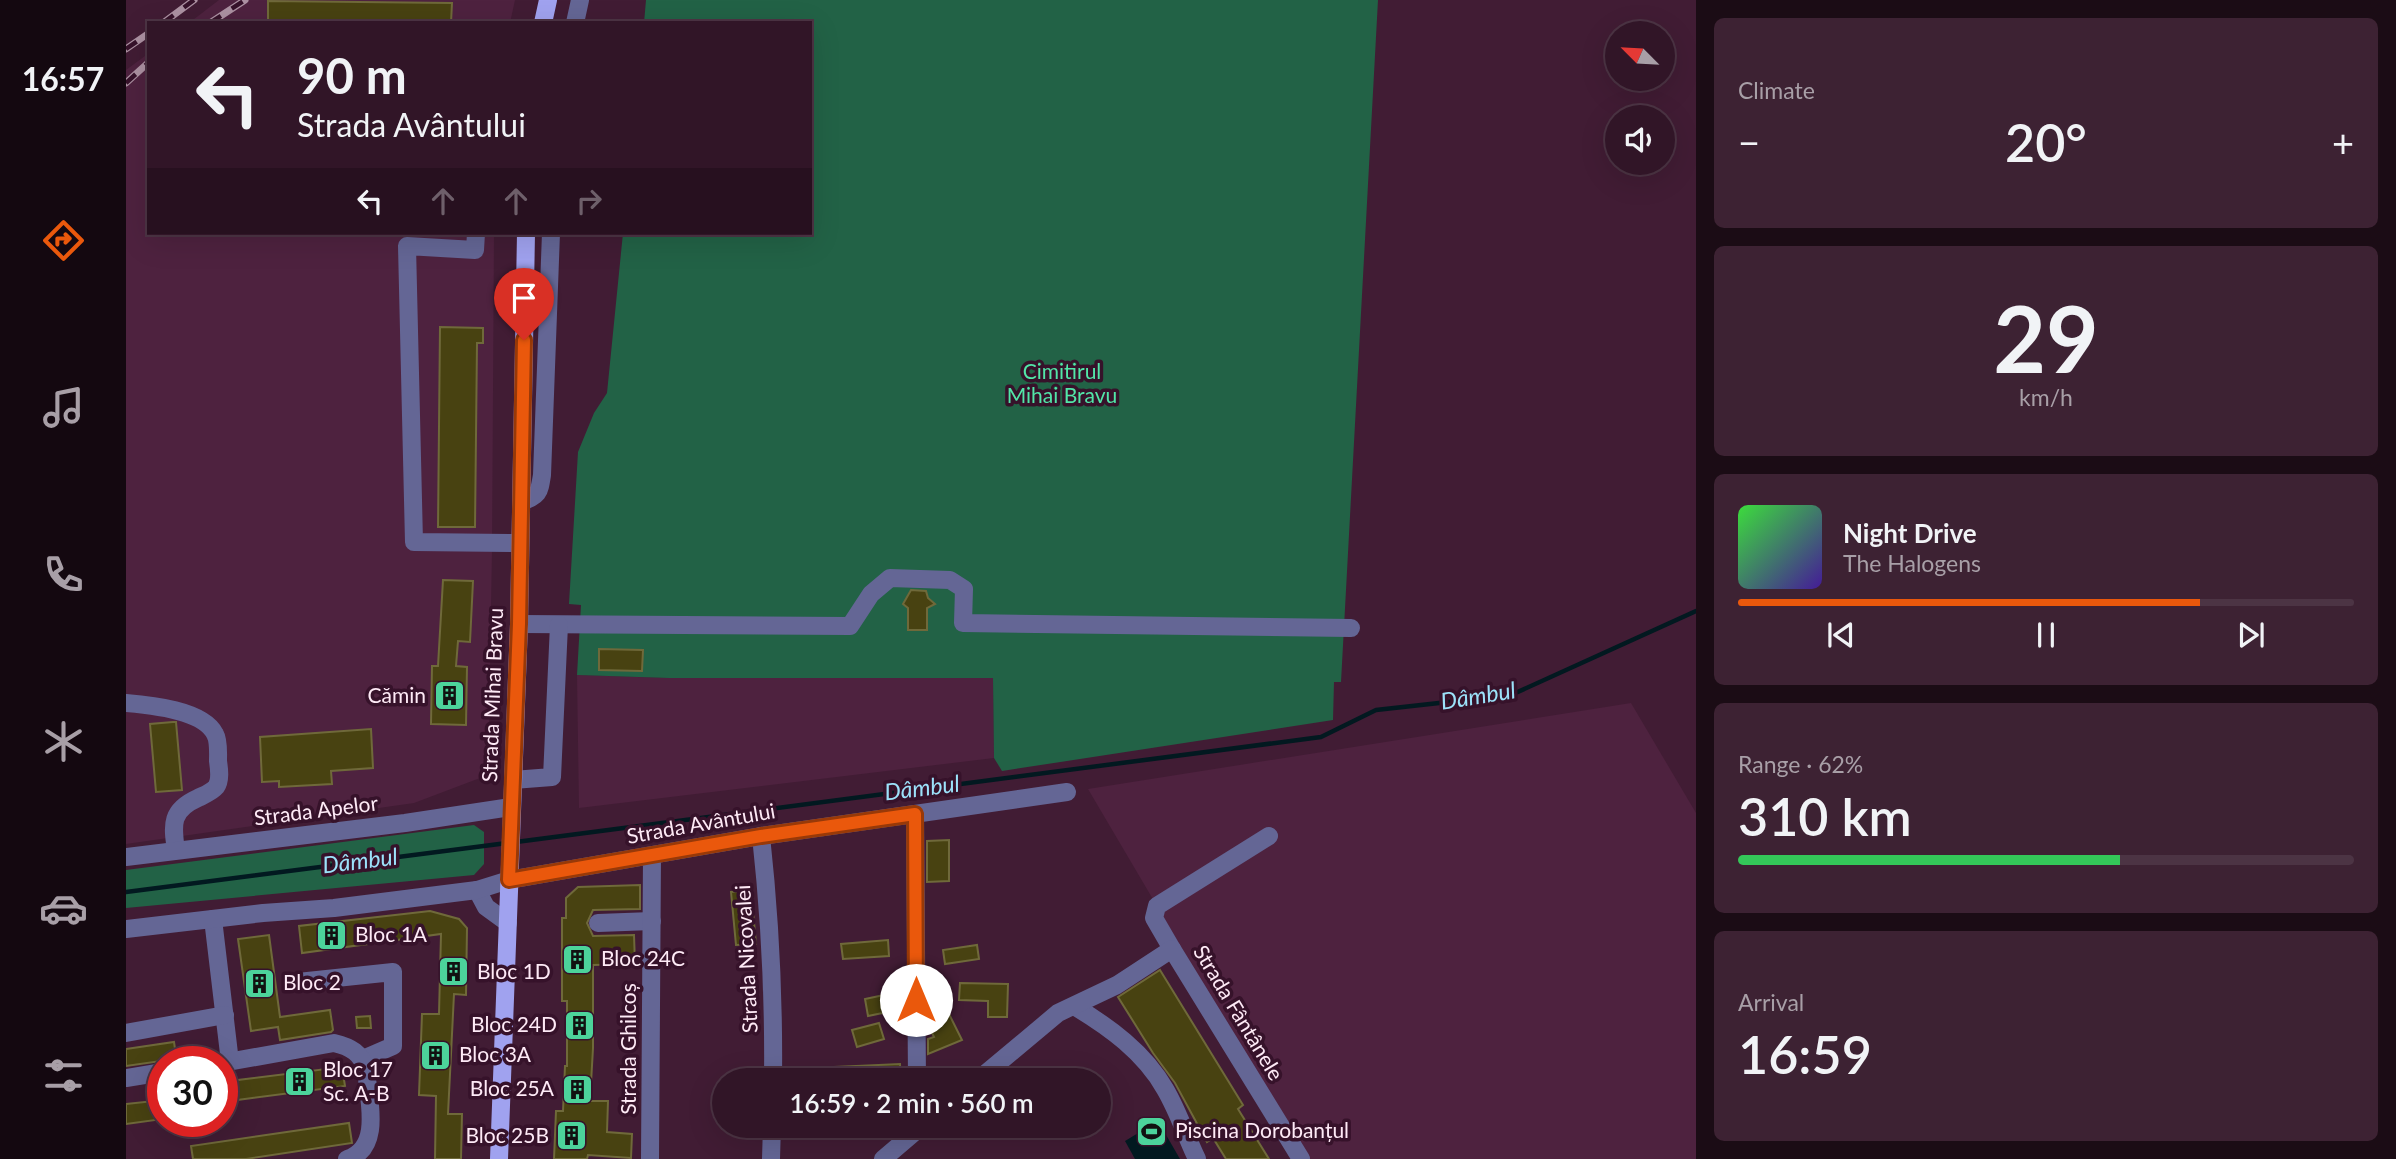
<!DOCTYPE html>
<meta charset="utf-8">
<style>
body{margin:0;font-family:Lato,sans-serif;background:#3d2233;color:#f1f3f6;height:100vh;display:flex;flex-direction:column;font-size:26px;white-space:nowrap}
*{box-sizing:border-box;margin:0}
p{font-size:23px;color:#a89fa7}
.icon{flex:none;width:38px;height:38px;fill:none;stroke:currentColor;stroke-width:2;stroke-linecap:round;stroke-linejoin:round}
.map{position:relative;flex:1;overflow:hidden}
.side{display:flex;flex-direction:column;gap:18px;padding:18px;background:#1b0c15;width:700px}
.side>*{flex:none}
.banner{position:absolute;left:21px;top:21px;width:665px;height:214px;border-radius:0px;box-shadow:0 7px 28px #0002,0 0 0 2px #4c3444;background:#311527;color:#f1f3f6;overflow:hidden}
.needle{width:46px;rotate:294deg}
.fabs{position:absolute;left:1479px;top:21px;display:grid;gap:14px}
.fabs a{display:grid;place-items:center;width:70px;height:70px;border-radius:50%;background:#311527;box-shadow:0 7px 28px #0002,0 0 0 2px #4c3444;font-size:35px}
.speed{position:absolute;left:21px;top:1046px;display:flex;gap:14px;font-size:35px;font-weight:700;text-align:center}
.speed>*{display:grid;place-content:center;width:91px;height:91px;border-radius:50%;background:#311527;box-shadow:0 7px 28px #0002,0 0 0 2px #4c3444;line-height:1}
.speed .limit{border:10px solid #d22;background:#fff;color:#111}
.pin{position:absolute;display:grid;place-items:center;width:60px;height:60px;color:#fff;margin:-72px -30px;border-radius:50% 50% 50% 0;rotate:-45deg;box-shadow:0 0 7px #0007}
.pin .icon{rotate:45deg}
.me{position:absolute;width:77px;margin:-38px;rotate:0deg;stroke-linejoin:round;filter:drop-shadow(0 0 5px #0008)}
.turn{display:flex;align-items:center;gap:24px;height:147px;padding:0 35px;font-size:32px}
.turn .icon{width:91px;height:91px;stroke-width:2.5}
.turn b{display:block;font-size:49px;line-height:60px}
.lanes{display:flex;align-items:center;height:66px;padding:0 35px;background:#0003;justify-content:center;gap:35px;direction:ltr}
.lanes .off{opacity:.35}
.big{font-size:52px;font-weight:600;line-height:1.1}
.side .card{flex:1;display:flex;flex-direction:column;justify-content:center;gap:10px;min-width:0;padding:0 24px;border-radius:10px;background:#3d2233}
.side .dial{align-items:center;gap:0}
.dial b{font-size:91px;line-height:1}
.song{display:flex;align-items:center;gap:21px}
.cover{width:84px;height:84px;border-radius:10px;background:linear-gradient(135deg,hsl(120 70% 55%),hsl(260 70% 35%))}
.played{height:7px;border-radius:4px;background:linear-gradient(90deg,#ea580c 75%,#4c3444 75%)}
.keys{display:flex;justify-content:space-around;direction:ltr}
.heat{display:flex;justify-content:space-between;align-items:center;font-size:38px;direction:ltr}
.charge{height:10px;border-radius:5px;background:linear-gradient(90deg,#34c759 62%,#4c3444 0)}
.trip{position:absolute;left:586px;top:1068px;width:399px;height:70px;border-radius:35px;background:#311527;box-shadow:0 7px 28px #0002,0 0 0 2px #4c3444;font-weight:600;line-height:70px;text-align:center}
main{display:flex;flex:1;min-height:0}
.dock{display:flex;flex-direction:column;width:126px;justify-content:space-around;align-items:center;background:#140810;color:#a89fa7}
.dock .icon{width:49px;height:49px}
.dock .active{color:#ea580c}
.dock b{font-size:32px;color:#f1f3f6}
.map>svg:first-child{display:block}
</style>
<main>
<nav class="dock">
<b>16:57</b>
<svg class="icon active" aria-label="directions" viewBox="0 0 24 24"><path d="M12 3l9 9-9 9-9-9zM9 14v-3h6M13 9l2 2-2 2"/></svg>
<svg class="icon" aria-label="music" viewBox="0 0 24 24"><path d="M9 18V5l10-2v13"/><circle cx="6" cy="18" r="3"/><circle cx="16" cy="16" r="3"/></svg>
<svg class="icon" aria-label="phone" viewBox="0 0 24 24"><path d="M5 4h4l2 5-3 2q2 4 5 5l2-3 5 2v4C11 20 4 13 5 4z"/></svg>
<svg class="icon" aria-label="climate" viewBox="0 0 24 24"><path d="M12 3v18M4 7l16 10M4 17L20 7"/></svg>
<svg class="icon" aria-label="car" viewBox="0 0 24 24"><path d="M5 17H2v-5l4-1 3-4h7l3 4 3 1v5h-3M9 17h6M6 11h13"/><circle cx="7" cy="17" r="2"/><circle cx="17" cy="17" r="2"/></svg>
<svg class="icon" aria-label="filters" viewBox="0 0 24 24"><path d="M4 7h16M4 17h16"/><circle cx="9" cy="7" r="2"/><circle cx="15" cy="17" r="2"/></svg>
</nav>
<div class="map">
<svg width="1570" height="1159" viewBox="0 0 1570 1159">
<rect width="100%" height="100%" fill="#411c34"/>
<g fill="#4e223f">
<path d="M93,0H389L384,23H63Z"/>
<path d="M23,53V233H368L366,551L362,775L288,803L0,844V70Z"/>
<path d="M451,675L543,678H867L868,758L453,808Z"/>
<path d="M1505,703L1570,813V1159H1180L962,789Z"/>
</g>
<g fill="#226246">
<path d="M520,0H1252L1215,682H1208L1207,720L876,771L868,758L867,678H543L451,675L455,605L443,604L452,452L468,413L481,393L497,233H684V23H518Z"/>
<path d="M348,825L358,832V864L348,875L0,908V870Z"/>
</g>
<path fill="#021920" d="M1032,1121L1054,1159H1009L999,1141Z"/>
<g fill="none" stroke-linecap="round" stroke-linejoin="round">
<g stroke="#021920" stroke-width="4.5">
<path d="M390,842L1195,737L1250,710L1385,695L1570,611"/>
<path d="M0,892L381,843"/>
</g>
</g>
<g fill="#484211" stroke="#6f693a" stroke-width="2">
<path d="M142,1L326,3L325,23H142Z"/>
<path d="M314,327L357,328V343H351L349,527H312Z"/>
<path d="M317,580L347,581L344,642L332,641L330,666L341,667L340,725L305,724L306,666H312Z"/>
<path d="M785,590L800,591L802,598L809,604L801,608V630H782V608L777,604Z"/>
<path d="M473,649L517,650L516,671L473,670Z"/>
<path d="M47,722H50L56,790L30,792L24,724Z"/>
<path d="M245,729L247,768L205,771L206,784L153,787V781L136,782L134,737Z"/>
<path d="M823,840V881L801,882V841Z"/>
<path d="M514,885V909L467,910L461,923L467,936L508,935L509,964L467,965V1048L464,1101H482L481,1132L506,1134L505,1158L462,1155L461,1159H428L430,1111H437L439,1066H441V1001H436V918H440V898L452,887Z"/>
<path d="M625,890L630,944L610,945L605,892Z"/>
<path d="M304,911L333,919L341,928L340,995L328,994L322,1114H336L335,1159H309L310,1096L293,1095L296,1014H313L315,934L176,953L173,926Z"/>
<path d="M143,935L154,1017L204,1010L207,1030L205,1032L154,1040L152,1027L125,1031L112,939Z"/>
<path d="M762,940L763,956L717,959L715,944Z"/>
<path d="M851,945L853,959L819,964L817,950Z"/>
<path d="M1034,970L1117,1105L1112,1109L1143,1159H1100L1087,1138L1081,1142L1049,1083L1027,1053L992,997Z"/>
<path d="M834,983L882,984L881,1017H862V1001L833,1000Z"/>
<path d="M772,992L776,1009L742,1016L739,999Z"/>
<path d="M820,1008L836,1040L802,1054V1039L808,1037L802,1025V1017Z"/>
<path d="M244,1016L245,1028H231L230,1017Z"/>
<path d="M753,1023L758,1039L731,1047L726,1030Z"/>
<path d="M48,1042L51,1062L35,1061L0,1066V1049Z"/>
<path d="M774,1064L775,1080H686V1068Z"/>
<path d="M216,1067L219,1086L96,1102V1082Z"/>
<path d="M37,1100V1119L0,1124V1104Z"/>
<path d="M223,1123L226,1143L120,1159H67L65,1146Z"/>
</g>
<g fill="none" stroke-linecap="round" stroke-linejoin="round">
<g stroke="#646695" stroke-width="18">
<path d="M449,23L454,0"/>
<path d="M350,233L349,250L281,246L288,542L394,543"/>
<path d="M395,502C413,495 413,494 416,475L425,233"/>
<path d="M393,624L724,626L745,594L764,578L824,580L838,589L837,623L1225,628"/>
<path d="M0,703C24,705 77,710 89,734C93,741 92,753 92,761C93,768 95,780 90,787C86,792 78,795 72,798C45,810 46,824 50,850"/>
<path d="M387,780L426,777L433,625"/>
<path d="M789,814L791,1080"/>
<path d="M635,836C644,918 648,997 647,1080"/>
<path d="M0,857L279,823L385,807"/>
<path d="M351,890L360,907L382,923"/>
<path d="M87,919L104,1062"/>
<path d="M472,923L526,921"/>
<path d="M0,929L137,913L208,908L351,890L383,880L635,836L941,792"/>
<path d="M1046,949L1028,918L1031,906L1143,836"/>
<path d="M172,982L267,972V1046L237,1059"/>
<path d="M948,1006C983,1027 1018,1052 1039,1089C1052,1111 1060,1136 1071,1159"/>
<path d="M0,1033L99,1015"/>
<path d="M96,1063L208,1043C225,1047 235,1053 240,1069C242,1098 257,1148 221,1159"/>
<path d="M0,1078L37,1072"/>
<path d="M852,1080L932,1013L991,985L1046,949L1175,1159"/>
<path d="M524,1159L526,856"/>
<path d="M645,1159L646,1125"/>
<path d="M757,1159L797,1125"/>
</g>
<g stroke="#a0a2ef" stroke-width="18">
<path d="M417,23L422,0"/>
<path d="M373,1159L393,624L400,233"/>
</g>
<defs>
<g id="rail">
<path d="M37,23L68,0"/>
<path d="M84,23L119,0"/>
<path d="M0,49L23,33"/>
<path d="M0,83L23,62"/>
</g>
</defs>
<use href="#rail" stroke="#ac91a2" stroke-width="7"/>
<use href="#rail" stroke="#36122a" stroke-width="4.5" stroke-dasharray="13" stroke-linecap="butt"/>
</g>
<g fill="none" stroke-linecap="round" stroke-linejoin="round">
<defs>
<path id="route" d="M398,340L393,624L383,880L635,836L789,814L790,1000"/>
</defs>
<use href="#route" stroke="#983908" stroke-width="18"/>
<use href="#route" stroke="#ea580c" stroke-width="12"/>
</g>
<defs>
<symbol id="building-square" viewBox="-11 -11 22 22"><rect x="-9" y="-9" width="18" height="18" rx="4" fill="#4cd39b" stroke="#36122a"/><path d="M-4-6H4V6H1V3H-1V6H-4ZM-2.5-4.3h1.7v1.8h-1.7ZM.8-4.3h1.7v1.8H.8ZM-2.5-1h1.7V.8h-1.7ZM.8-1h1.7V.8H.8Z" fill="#111"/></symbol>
<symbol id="stadium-square" viewBox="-11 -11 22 22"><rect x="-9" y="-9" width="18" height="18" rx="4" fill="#4cd39b" stroke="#36122a"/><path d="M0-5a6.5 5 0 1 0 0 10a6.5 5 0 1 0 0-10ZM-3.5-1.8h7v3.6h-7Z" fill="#111"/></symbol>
</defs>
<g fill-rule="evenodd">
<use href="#building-square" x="306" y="678" width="35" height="35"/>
<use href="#building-square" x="188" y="918" width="35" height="35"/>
<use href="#building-square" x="434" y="942" width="35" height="35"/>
<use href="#building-square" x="310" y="954" width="35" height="35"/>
<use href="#building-square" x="116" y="966" width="35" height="35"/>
<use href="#building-square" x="436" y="1008" width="35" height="35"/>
<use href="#building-square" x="292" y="1038" width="35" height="35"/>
<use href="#building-square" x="156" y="1064" width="35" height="35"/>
<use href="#building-square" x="434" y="1072" width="35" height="35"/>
<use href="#stadium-square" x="1008" y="1114" width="35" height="35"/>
<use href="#building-square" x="428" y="1118" width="35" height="35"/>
</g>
<g text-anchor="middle" stroke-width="7" stroke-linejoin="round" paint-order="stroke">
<g font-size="21" fill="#52e6a8" stroke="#36122a">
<text x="936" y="379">Cimitirul<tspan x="936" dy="24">Mihai Bravu</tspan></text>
</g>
<g font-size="21" fill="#feeaf6" stroke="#36122a">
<text transform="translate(367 695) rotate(-88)" y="7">Strada Mihai Bravu</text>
<text transform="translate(190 811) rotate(-7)" y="7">Strada Apelor</text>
<text transform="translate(575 824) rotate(-10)" y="7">Strada Avântului</text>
<text transform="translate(621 959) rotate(-93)" y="7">Strada Nicovalei</text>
<text transform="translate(1112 1013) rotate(59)" y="7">Strada Fântânele</text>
<text transform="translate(503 1049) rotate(-90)" y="7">Strada Ghilcoș</text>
</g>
<g font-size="21" fill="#feeaf6" stroke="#36122a" text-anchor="start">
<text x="300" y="703" text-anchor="end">Cămin</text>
<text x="229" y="942">Bloc 1A</text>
<text x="475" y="966">Bloc 24C</text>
<text x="351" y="979">Bloc 1D</text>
<text x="157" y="990">Bloc 2</text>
<text x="431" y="1032" text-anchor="end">Bloc 24D</text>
<text x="333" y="1062">Bloc 3A</text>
<text x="197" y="1077">Bloc 17<tspan x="197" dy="24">Sc. A-B</tspan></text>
<text x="428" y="1096" text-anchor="end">Bloc 25A</text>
<text x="1049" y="1138">Piscina Dorobanțul</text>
<text x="423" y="1143" text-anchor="end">Bloc 25B</text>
</g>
<g font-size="23" font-style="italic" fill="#9ce2fa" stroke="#36122a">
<text transform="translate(1352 696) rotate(-9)" y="8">Dâmbul</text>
<text transform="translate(796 788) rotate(-7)" y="8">Dâmbul</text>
<text transform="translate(234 861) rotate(-7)" y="8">Dâmbul</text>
</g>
</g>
</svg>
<div class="fabs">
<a><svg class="needle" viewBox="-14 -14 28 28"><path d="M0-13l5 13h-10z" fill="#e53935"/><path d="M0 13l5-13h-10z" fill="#a89fa7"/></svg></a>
<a><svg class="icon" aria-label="sound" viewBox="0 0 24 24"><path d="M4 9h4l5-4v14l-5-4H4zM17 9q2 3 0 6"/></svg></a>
</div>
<div class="speed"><div class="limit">30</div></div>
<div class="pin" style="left:398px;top:340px;background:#d93025"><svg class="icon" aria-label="arrive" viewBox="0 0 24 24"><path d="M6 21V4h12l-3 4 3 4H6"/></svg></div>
<svg class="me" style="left:790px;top:1000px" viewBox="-20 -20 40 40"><circle r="19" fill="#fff"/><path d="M0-13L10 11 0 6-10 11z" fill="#ea580c"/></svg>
<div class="trip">16:59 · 2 min · 560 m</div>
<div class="banner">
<div class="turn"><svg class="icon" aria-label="left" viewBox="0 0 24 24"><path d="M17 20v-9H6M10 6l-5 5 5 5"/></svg><div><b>90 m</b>Strada Avântului</div></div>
<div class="lanes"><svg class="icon" aria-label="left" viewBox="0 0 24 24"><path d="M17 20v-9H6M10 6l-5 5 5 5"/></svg><svg class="icon off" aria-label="ahead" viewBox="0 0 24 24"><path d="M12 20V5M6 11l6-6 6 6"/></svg><svg class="icon off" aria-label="ahead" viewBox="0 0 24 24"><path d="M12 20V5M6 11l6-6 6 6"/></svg><svg class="icon off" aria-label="right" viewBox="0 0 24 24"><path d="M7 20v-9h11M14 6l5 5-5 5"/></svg></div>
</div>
</div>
<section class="side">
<div class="card"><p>Climate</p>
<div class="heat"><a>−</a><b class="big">20°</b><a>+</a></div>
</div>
<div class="card dial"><b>29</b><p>km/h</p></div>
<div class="card">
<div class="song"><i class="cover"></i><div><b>Night Drive</b><p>The Halogens</p></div></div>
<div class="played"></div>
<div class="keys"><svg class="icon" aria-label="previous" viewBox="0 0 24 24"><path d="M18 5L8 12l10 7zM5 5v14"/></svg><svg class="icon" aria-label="pause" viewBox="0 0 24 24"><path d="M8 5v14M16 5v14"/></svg><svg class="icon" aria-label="next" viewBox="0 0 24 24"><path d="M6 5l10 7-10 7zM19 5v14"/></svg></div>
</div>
<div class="card"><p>Range · 62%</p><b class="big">310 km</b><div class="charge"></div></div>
<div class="card"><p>Arrival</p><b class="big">16:59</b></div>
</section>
</main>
